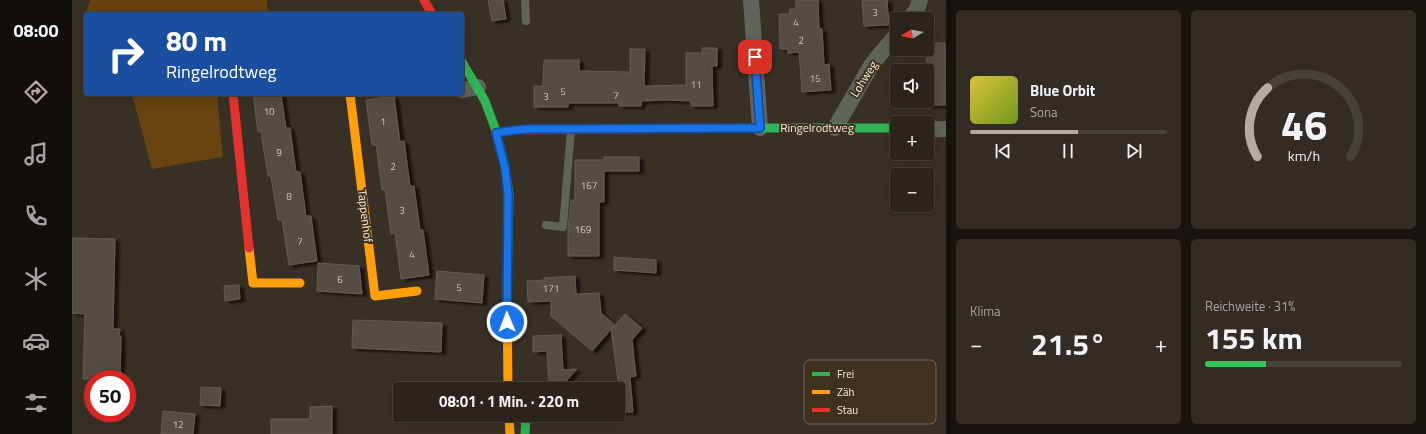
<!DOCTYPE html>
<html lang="de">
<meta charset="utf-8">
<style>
body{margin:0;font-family:"Titillium Web",sans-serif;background:#322c25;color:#f1f3f6;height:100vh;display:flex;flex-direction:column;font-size:15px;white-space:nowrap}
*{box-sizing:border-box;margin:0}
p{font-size:13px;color:#a5a4a3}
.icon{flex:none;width:22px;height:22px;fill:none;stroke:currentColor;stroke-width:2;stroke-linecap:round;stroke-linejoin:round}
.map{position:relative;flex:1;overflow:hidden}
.side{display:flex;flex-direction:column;gap:10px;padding:10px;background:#17140f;width:480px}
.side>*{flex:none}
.hud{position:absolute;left:12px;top:12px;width:380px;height:84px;border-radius:4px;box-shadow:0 4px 16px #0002,0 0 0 1px #46413b;background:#1a4fa0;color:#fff;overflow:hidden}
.needle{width:26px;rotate:260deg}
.tools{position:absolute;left:818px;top:12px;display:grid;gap:8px}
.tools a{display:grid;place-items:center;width:44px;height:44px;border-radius:4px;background:#2a241c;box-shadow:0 4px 16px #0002,0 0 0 1px #46413b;font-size:20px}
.speed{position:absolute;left:12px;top:370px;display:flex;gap:8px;font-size:20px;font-weight:700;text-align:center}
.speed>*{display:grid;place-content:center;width:52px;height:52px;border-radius:50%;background:#2a241c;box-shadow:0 4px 16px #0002,0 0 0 1px #46413b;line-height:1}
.speed .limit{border:6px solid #d22;background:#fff;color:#111}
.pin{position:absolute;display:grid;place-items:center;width:34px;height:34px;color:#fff;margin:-17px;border-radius:8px;box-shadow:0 2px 6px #0006}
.me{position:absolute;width:44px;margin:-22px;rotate:359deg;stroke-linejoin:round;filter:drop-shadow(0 0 3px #0008)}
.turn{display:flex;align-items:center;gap:14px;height:84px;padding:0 16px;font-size:18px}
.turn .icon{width:52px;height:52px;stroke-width:2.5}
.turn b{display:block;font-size:28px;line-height:34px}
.big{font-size:30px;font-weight:700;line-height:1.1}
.side .widget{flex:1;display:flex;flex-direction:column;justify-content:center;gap:6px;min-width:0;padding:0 14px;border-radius:6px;background:#322c25}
.side .dial{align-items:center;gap:0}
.dial svg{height:104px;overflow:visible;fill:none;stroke:#46413b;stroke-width:7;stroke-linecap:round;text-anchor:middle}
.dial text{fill:#f1f3f6;stroke:none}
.song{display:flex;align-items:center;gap:12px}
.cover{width:48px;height:48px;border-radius:6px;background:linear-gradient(135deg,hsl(50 70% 55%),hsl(80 70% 35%))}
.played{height:4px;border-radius:2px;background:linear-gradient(90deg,#b4aa9f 55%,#46413b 55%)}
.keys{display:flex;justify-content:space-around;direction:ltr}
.heat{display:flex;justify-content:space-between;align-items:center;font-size:22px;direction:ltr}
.charge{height:6px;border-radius:3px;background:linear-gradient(90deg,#34c759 31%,#46413b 0)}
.side .tiles{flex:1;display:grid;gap:10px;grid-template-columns:repeat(2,1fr)}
.trip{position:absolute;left:321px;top:382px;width:232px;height:40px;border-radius:4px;background:#2a241c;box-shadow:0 4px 16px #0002,0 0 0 1px #46413b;font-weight:700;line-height:40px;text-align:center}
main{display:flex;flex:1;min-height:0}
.tabs{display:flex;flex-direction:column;width:72px;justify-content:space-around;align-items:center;background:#110e0b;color:#a5a4a3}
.tabs .icon{width:28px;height:28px}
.tabs .current{color:#b4aa9f}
.tabs b{font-size:18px;color:#f1f3f6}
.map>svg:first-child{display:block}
</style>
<main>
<nav class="tabs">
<b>08:00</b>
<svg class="icon current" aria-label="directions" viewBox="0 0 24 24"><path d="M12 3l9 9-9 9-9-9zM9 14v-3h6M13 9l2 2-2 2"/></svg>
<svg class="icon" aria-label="music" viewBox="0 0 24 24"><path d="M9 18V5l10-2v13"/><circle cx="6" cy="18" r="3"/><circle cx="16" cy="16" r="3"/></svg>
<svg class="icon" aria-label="phone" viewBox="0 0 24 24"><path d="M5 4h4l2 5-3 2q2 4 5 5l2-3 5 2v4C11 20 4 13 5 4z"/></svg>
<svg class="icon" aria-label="climate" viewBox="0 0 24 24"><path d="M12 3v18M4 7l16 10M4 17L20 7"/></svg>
<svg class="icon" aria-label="car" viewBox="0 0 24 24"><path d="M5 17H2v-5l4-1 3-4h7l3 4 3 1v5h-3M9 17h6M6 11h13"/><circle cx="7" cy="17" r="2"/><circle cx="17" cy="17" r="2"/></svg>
<svg class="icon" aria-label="filters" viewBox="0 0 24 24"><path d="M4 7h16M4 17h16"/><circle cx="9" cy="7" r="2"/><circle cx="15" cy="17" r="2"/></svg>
</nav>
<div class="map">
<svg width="874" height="434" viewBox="0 0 874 434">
<defs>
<filter id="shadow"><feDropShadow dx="4.5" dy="2.5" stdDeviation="1" flood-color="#0009"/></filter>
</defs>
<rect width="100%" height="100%" fill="#383025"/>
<g fill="#674410">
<path d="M19,0H195L196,14H14L17,2Z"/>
<path d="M60,94H145L151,157L80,169Z"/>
</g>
<g fill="#554e45" stroke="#635b52" filter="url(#shadow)">
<path d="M416,0H431L434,19L420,21Z"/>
<path d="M724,0H746L747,29H750L752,65L757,64L759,90L730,92L727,52L716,53V49H708L707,14H718L717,9H724Z"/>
<path d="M790,0H815L817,25L792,26Z"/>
<path d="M855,43H873L874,105H855Z"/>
<path d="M630,48H645V66H640L641,106H619V101L593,100L569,101V106H547V103H496V107H462V86H471L472,60H507V71L558,72V49H573L572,86L614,85V53H630Z"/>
<path d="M181,94H209L214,128H218L224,172H228L234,216H239L245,261L217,265L210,220H206L199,176H196L189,132H186Z"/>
<path d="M322,96L328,142L332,141L338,186H342L348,230H351L357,275L329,279L323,233L319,234L313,189L310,190L304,145H300L294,100Z"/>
<path d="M532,157H567V171H532V202H527V256H496V229L499,200H503V160H532Z"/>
<path d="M0,238L43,239L41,329H48L47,336H49L48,379H11L13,314L0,313Z"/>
<path d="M542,257L584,260V273L542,270Z"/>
<path d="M246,263L287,266L290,294L245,291Z"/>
<path d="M365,271L412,275L410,303L363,299Z"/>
<path d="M503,276L504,294L527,293L529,313L543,325L553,314L570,328L560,340L564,376L558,377L561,412H550L546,416V380L539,329L543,325L520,351L479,316V301L456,302L455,281L472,280V278Z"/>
<path d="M167,285L168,299L153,301L152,286Z"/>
<path d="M281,320L370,323L369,352L280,348Z"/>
<path d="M489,335L491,370L505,369L487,389H477L475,351L461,352V336Z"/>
<path d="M129,387L149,388L148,406L128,405Z"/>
<path d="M260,406V434H199V419H238V407Z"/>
<path d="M91,411L123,414L121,434H89Z"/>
</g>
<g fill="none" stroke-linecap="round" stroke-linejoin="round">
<g stroke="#5f645b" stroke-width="8">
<path d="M453,0L454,21"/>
<path d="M474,225L491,227L499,130"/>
</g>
<g stroke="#5f645b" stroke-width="16">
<path d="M679,0L688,128"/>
<path d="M837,19L845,9L848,0"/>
<path d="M390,90L406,87"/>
<path d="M763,128L800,64L825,34"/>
<path d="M855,129H874"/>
</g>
<g stroke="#30b455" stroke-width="9">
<path d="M390,62L413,101L423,128L432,162L437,195L435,286"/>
<path d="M666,128H825"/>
<path d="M453,434L454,415"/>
</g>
<g stroke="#ff9f0a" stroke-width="9">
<path d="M278,94L303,296L345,291"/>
<path d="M177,248L181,283H228"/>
<path d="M435,286L436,389"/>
<path d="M437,415L438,434"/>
</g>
<g stroke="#e5322d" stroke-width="9">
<path d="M352,0L360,14"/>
<path d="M161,94L177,248"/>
<path d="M424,133L443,130L666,128"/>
</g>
</g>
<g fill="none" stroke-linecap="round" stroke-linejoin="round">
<defs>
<path id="route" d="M435,322L436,194L433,168L424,133L444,130L457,129L688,128L683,57"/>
</defs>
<use href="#route" stroke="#114b97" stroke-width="10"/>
<use href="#route" stroke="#1a73e8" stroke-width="7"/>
</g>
<g text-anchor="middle" stroke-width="4" stroke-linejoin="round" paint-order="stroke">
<g font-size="10" fill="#cec4b9">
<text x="803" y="16">3</text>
<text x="724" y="26">4</text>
<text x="729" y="44">2</text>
<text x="743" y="82">15</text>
<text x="624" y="88">11</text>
<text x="491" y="95">5</text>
<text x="544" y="99">7</text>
<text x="474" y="100">3</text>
<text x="197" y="115">10</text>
<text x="311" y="125">1</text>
<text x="207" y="156">9</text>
<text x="321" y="170">2</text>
<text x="517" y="189">167</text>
<text x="217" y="200">8</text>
<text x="330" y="214">3</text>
<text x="511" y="233">169</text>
<text x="228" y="245">7</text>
<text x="340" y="258">4</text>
<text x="268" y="283">6</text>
<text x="387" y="291">5</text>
<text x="479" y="292">171</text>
<text x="106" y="428">12</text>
</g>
<g font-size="12" fill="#f6ece0" stroke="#40311d">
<text transform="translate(792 79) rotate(-58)" y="4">Lohweg</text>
<text x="745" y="132">Ringelrodtweg</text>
<text transform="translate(293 216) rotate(83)" y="4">Tappenhof</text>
</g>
</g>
<rect x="732" y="360" width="132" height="64" rx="6" fill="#40311d" stroke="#776958" stroke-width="1"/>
<rect x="740" y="372" width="18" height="4" fill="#30b455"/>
<rect x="740" y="390" width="18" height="4" fill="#ff9f0a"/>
<rect x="740" y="408" width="18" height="4" fill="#e5322d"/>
<g font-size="11" fill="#f6ece0">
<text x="765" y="378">Frei</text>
<text x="765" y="396">Zäh</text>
<text x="765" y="414">Stau</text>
</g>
</svg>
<div class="tools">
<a><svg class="needle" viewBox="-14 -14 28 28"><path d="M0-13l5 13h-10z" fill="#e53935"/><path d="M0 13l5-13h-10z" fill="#a5a4a3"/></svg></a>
<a><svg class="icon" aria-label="sound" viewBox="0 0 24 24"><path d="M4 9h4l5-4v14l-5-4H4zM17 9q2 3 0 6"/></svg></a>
<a>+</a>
<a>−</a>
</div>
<div class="speed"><div class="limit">50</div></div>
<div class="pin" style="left:683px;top:57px;background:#d93025"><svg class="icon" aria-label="arrive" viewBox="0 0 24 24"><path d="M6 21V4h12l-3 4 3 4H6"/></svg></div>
<svg class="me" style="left:435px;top:322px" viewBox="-20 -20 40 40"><circle r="17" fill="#1a73e8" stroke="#fff" stroke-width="3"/><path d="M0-11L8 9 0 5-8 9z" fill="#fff"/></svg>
<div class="trip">08:01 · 1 Min. · 220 m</div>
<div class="hud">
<div class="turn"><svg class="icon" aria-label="right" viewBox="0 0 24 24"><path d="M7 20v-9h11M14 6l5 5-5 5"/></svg><div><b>80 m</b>Ringelrodtweg</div></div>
</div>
</div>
<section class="side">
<div class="tiles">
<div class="widget">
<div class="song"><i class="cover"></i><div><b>Blue Orbit</b><p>Sona</p></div></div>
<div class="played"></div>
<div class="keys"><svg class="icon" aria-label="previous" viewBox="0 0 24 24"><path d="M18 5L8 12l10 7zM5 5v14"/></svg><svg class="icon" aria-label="pause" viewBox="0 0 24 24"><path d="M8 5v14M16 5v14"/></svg><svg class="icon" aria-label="next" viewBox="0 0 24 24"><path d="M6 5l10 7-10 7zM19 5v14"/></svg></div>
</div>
<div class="widget dial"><svg viewBox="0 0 100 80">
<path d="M14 69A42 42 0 1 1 86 69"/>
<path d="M14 69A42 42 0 0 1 22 16" stroke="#b4aa9f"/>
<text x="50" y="56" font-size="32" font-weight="700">46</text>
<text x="50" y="72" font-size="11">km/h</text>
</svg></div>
<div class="widget"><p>Klima</p>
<div class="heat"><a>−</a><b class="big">21.5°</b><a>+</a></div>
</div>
<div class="widget"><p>Reichweite · 31%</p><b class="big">155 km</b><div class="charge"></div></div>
</div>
</section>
</main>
